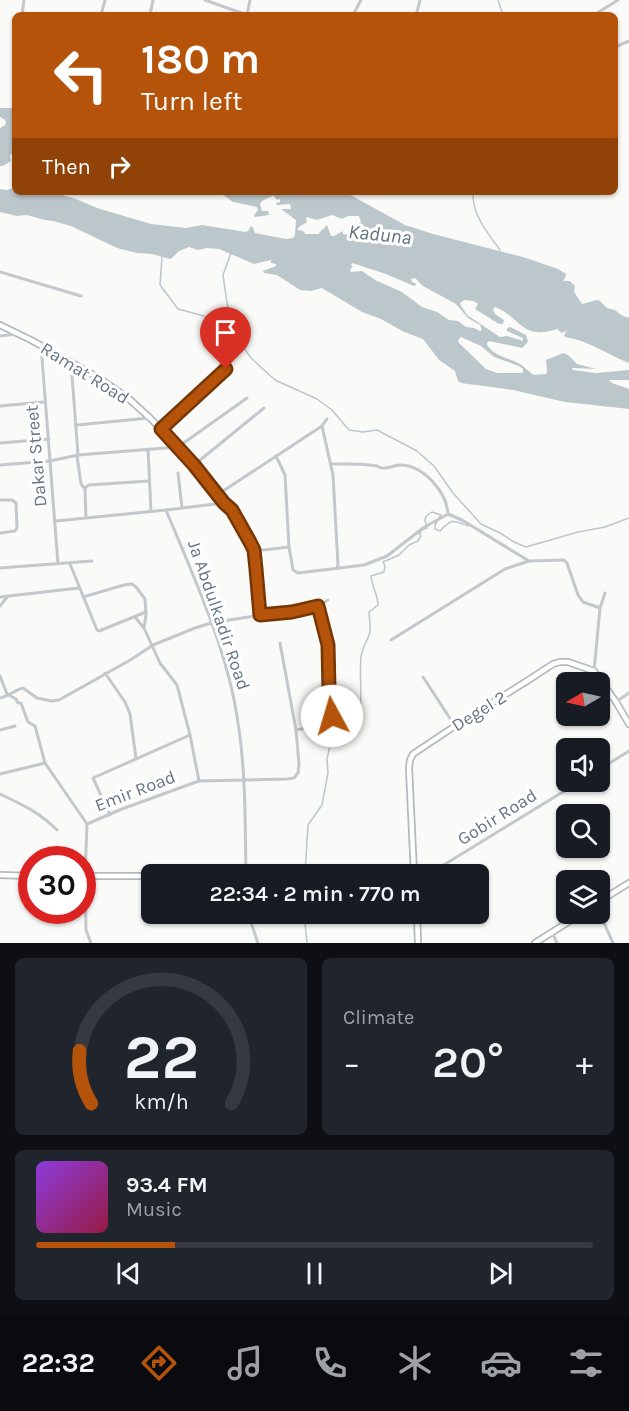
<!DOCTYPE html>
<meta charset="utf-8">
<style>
body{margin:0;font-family:Karla,sans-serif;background:#20242c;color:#f1f3f6;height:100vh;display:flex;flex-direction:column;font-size:22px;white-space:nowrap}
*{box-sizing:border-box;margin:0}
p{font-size:20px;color:#9ea1a6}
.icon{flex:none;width:33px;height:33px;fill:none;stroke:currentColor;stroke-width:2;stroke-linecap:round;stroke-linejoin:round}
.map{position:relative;height:943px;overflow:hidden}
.drawer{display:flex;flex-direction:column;gap:15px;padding:15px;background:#0d0f14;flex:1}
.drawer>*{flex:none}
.hud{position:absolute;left:12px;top:12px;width:606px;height:183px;border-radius:9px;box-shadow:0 2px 4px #0004;background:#b45309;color:#fff;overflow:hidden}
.needle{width:39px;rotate:261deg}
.controls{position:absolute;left:556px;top:672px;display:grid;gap:12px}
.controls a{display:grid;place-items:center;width:54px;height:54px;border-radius:9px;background:#171b24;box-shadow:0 2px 4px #0004;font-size:30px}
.speed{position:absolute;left:18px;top:846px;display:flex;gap:12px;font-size:30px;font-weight:700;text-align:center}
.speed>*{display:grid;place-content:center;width:78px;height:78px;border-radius:50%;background:#171b24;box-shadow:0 2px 4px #0004;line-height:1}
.speed .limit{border:9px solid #d22;background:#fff;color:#111}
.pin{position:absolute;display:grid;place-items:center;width:51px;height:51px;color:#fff;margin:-62px -26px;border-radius:50% 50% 50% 0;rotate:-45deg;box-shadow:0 0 6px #0007}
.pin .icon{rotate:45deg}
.me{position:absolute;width:66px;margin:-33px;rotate:354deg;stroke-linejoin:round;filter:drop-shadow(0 0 4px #0008)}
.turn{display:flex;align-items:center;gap:21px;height:126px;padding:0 30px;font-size:27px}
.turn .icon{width:78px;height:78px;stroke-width:2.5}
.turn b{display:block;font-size:42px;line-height:51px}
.then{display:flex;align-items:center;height:57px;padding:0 30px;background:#0003;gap:12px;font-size:22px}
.big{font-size:45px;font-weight:600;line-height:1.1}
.drawer .widget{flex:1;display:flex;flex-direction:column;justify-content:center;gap:9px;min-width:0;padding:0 21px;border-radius:9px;background:#20242c}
.drawer .dial{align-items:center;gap:0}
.dial svg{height:156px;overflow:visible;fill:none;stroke:#363941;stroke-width:7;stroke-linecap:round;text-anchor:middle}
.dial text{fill:#f1f3f6;stroke:none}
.song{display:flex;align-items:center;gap:18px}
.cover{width:72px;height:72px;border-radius:9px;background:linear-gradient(135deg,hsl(270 70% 55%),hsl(340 70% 35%))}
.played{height:6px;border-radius:3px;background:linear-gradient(90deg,#b45309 25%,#363941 25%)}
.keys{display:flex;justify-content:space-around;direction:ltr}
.heat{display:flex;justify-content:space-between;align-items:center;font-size:33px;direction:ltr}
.drawer .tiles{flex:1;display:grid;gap:15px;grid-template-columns:1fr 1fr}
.widget:last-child{grid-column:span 2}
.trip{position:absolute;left:141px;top:864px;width:348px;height:60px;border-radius:9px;background:#171b24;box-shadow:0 2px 4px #0004;font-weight:600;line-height:60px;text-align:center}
.tabs{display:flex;height:96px;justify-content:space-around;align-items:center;background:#090b0e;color:#9ea1a6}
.tabs .icon{width:42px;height:42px}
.tabs .current{color:#b45309}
.tabs b{font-size:27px;color:#f1f3f6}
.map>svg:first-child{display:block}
</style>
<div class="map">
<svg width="629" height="943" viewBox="0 0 629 943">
<rect width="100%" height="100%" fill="#fafaf8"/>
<g fill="#bbc7cb" fill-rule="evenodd">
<path d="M0,108H15V152L10,155L11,161L3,166H0V128L5,125L6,122L5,120L0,117Z"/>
<path d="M15,188V192L62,195L76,199L97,208L151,224L186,228L202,225L246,232L249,230L250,227L252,226L255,233L286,239L293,238L295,235L296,220L281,209H291L290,204L277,205L276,203L280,202V199L277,200L274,196H272L262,201L260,204L262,211H268L269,215L255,217L254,215L258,210L257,207L233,202L219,192H345L405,225L433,234L523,257L558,269L566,274V276L563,281H570L575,286L574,292L582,304L597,300L600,301L607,308L615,310L621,315L628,318L629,316V363C608,355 588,340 565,337L564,335L567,330L562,333L557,329C521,341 521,317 495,307L493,309L495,314L504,320L503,324H499L475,309L478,304L474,301L465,300L461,302L460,304L467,315L500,337L507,336L523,341V338L507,331V328L510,327L526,335L528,342L522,348L489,341L487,343V345C496,357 506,357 518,363C525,366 528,372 534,375L546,374L547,372L546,360L563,353L568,355L577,364L596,369L574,368H572L573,370L595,373L629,370V380H609L612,383L629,389V409L565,402L513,390L461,383L458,381L455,371L439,360L423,339L404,332L381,319L362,312L322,288L311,291L300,290L277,275L264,273L263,271L276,266V264L271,263V260L254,264L219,249L207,248L198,250L189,247L179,251L172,258L170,259L152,254L137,253L117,248L71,226L53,221L45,220L27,215L17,216L0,212V189L6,190ZM332,215L342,219L348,216H359L361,222L357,225L363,226L366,231L373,230L377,233L362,235L358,232L355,236L343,234V231L334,236H331L327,225L318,234H306L303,231L297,230L299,227L307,222L306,219L307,217L317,220ZM352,263L386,274L414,286L417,284L412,282L411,279L415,278L423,286L456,304L468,318L480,325L482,330L480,331L474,328L466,327L458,321L449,320L437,312L422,307L402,292L375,280L362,271L351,272L350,269L353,267L351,265ZM461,337L481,346L494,357L519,366L523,369V372L522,373H497L486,369L459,343L458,340Z"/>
</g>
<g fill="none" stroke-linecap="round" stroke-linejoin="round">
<g stroke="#bbc7cb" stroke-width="1.5">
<path d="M498,0L503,15"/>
<path d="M473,192C472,215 487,232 500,250"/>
<path d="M231,253L223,275L227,303L236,338"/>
<path d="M162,257L160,285L178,309L204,316L237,338L251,358L275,380L317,399L332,410L349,430L363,432L377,430L417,451L434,466L453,493L481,524L500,533L514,542L526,547L578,532L605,527L629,518"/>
<path d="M305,874L308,825L322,805L328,773L327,759L330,746L344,745L353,738L354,722L359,719C363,699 359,678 361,657C362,649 366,643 369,635C372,629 369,619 369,612L378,605C378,595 372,587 371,576L384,572L385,566L383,562L399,555L409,545L418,541L421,536L419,534L422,530L427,528L425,520L426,516L432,512L441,515L435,525V529L440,531C452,518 453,520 468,526"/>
<path d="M304,914L307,943"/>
</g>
<defs>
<g id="secondary">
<path d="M0,325L31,340L99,378L128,398L150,418L178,447L224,503L232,510L253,551L260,615"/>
<path d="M274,874H307L362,870L413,869"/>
<path d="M414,874L409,768L410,760L413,754L455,726L527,681L553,664L560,662H568L594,671L616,702L629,724"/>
<path d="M0,875L32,876"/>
<path d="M82,876H152"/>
<path d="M600,901L629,883"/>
<path d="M417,914L418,943"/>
<path d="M535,943L581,914"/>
</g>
</defs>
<use href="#secondary" stroke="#b3babf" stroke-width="8"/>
<g stroke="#c3c8cc" stroke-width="3">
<path d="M205,0L247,15"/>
<path d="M22,15L24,0"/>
<path d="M101,15L105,0"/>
<path d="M150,15L153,0"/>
<path d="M247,15L250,0"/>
<path d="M353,15L361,0"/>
<path d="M416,15L420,0"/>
<path d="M594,15L618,0"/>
<path d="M615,47L629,41"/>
<path d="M0,272L81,296"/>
<path d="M0,336L16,334"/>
<path d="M41,345L58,564"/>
<path d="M71,362L78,455"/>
<path d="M0,406L44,402"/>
<path d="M77,425L149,418"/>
<path d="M322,426L333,475L338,565L337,568"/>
<path d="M161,429L226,369"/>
<path d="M0,443L49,439"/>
<path d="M148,449L151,511"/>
<path d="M77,456L81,484L85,489L86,517"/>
<path d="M276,456L285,475L289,547L293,570L298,573L364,565L387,556L423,528L448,514"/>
<path d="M331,464C345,464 363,463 377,466C379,467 380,468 382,468C388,469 394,465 400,465C424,465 447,493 448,514L462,520L529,561"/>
<path d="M0,465L50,461L78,455L178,447L247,398"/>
<path d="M194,465L264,408"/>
<path d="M178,473L182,508"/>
<path d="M85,489L86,487L89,485L149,481"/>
<path d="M217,495L322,426L327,419"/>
<path d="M0,500H12L16,503L17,528L15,531L0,533"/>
<path d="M166,510C194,578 228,650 238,723C246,773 245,824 246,874"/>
<path d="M56,521L166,510L224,503"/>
<path d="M253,551L289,547"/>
<path d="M70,564L97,630L99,631L146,612"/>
<path d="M0,568L92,561"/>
<path d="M0,597L79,588"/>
<path d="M83,597L124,585L132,584L136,587L145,599L146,615L144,628L160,663L177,685L190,735L199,781"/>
<path d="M0,606L8,596"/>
<path d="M135,617L143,627"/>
<path d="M391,640L505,569L529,561L564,560L567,563L578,595L583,602L600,608"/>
<path d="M594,671L600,608L605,593"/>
<path d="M105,673L125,702L130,714L136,759"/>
<path d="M0,676L7,694L16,699L18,703H21L28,722L35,726L45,763L87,824"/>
<path d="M423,677L455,726"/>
<path d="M0,698C9,696 15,690 23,688L37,698L52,701L59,700L132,659L153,645L195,628L211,623L260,615L292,612L318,606L328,600"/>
<path d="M616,702L629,693"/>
<path d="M0,730L15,726"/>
<path d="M296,730L326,724L331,722L332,716L329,690L328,645L318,606"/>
<path d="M600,769L629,751"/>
<path d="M0,774L45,763"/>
<path d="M0,794C23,805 39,812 57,830"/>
<path d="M110,815L93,778L190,735"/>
<path d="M429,874L579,782"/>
<path d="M248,914L258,943"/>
<path d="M600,914L613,943"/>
<path d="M552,932L557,943"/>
<path d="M91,943L86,930L85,876L87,824L122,809L199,781L287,779L294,778L298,773L299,764L296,730L280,643"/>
</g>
<use href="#secondary" stroke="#fff" stroke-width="4.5"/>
</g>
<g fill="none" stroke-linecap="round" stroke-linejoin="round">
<defs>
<path id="route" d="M226,369L161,429L194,465L224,503L232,510L250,542L254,550L256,569L260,615L292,612L318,606L328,645L329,690L332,716"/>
</defs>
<use href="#route" stroke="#753606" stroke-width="15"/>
<use href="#route" stroke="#b45309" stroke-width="10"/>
</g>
<g text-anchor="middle" stroke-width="6" stroke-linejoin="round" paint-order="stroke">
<g font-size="18" fill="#657683" stroke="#fff">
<text transform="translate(85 373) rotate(32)" y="6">Ramat Road</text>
<text transform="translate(36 456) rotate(-95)" y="6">Dakar Street</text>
<text transform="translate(219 615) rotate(71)" y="6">Ja Abdulkadir Road</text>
<text transform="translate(479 711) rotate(-32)" y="6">Degel 2</text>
<text transform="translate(135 791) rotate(-21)" y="6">Emir Road</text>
<text transform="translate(497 817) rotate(-32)" y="6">Gobir Road</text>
</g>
<g font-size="20" font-style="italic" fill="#60757c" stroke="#fff">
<text transform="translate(380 234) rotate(6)" y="7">Kaduna</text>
</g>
</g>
</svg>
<div class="controls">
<a><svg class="needle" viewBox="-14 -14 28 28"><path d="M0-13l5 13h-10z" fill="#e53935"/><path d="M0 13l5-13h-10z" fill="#9ea1a6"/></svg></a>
<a><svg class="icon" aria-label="sound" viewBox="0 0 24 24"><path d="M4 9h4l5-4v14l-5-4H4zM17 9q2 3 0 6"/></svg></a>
<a><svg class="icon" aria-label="search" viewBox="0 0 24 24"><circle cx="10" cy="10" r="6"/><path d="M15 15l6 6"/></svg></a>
<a><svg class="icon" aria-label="layers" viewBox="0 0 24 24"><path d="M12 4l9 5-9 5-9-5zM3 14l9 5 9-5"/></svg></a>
</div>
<div class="speed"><div class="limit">30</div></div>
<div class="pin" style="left:226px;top:369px;background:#d93025"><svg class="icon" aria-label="arrive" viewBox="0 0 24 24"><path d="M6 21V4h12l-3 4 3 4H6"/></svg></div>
<svg class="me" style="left:332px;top:716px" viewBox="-20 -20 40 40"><circle r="19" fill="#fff"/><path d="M0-13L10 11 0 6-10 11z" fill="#b45309"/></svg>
<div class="trip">22:34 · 2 min · 770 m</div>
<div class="hud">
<div class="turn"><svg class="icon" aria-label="left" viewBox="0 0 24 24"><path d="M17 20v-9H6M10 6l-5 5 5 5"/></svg><div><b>180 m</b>Turn left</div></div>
<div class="then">Then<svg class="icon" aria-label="right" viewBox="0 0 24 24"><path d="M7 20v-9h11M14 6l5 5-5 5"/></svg></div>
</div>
</div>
<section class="drawer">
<div class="tiles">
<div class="widget dial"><svg viewBox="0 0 100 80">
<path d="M14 69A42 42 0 1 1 86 69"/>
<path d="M14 69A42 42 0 0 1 8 42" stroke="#b45309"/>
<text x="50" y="56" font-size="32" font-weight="700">22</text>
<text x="50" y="72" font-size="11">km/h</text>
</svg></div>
<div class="widget"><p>Climate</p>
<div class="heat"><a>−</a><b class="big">20°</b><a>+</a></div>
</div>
<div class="widget">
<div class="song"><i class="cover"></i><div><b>93.4 FM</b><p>Music</p></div></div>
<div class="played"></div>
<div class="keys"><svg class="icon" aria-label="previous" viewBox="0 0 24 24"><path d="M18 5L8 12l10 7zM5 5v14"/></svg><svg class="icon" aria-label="pause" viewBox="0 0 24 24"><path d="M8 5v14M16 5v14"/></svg><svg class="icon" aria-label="next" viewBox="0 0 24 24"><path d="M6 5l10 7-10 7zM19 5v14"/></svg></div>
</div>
</div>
</section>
<nav class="tabs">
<b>22:32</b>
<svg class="icon current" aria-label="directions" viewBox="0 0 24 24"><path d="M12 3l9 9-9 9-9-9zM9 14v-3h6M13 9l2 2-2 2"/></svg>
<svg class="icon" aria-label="music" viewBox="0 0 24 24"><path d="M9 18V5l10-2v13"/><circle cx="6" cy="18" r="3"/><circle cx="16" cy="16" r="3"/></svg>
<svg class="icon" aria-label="phone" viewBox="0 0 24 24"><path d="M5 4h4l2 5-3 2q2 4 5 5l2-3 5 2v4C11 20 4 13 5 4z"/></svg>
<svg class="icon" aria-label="climate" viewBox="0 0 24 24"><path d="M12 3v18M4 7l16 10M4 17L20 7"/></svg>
<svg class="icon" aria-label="car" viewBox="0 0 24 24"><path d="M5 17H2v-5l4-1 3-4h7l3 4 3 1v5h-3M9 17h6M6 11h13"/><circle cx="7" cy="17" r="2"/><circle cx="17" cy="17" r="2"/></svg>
<svg class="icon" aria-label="filters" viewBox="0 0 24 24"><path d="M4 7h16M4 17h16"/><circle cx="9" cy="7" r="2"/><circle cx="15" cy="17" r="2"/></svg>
</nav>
